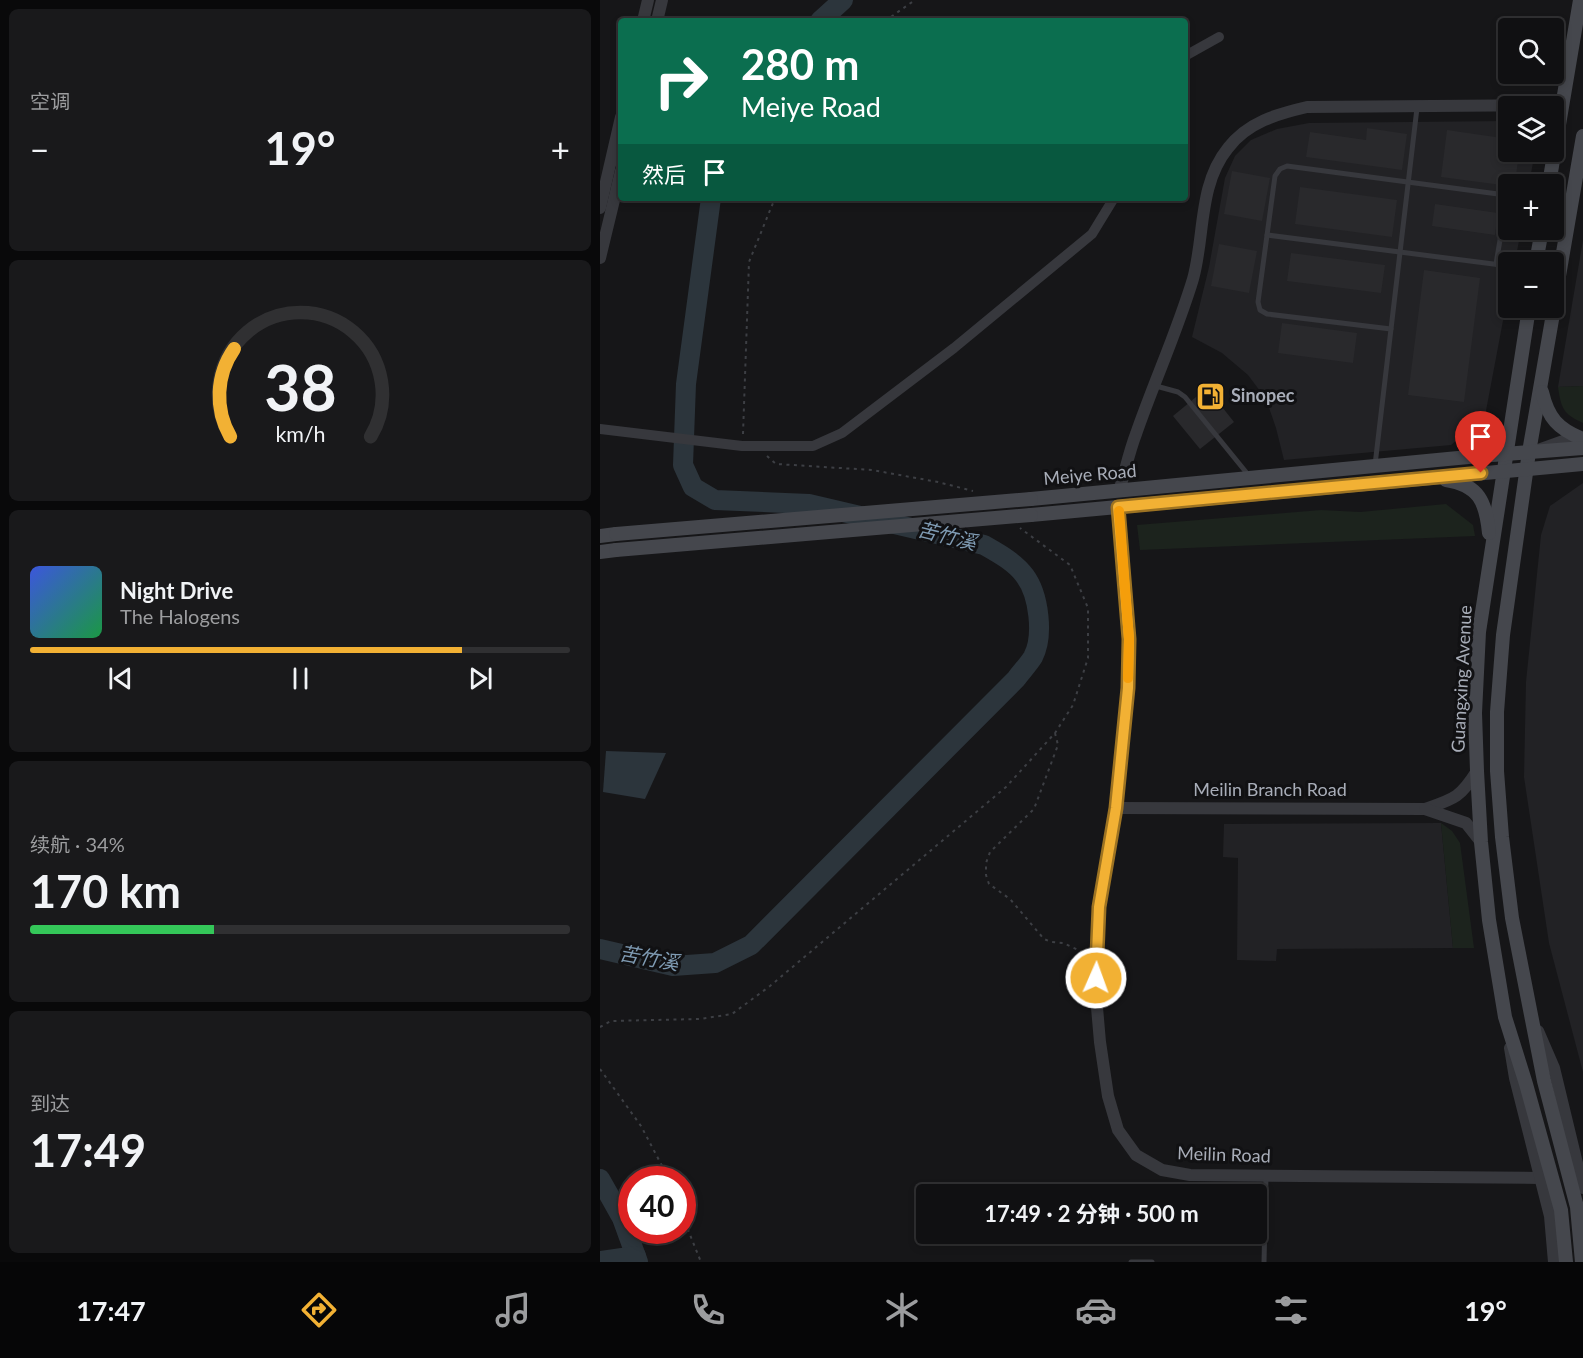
<!DOCTYPE html>
<html lang="zh">
<meta charset="utf-8">
<style>
body{margin:0;font-family:Lato,"Noto Sans SC",sans-serif;background:#19191b;color:#f1f3f6;height:100vh;display:flex;flex-direction:column;font-size:22px;white-space:nowrap}
*{box-sizing:border-box;margin:0}
p{font-size:20px;color:#9c9d9f}
.icon{flex:none;width:33px;height:33px;fill:none;stroke:currentColor;stroke-width:2;stroke-linecap:round;stroke-linejoin:round}
.map{position:relative;flex:1;overflow:hidden}
.panel{display:flex;flex-direction:column;gap:9px;padding:9px;background:#09090a;width:600px}
.panel>*{flex:none}
.banner{position:absolute;left:18px;top:18px;width:570px;height:183px;border-radius:6px;box-shadow:0 3px 9px #0003,0 0 0 2px #303032;background:#0b6e4f;color:#fff;overflow:hidden}
.controls{position:absolute;left:898px;top:18px;display:grid;gap:12px}
.controls a{display:grid;place-items:center;width:66px;height:66px;border-radius:6px;background:#101012;box-shadow:0 3px 9px #0003,0 0 0 2px #303032;font-size:30px}
.speed{position:absolute;left:18px;top:1166px;display:flex;gap:12px;font-size:30px;font-weight:700;text-align:center}
.speed>*{display:grid;place-content:center;width:78px;height:78px;border-radius:50%;background:#101012;box-shadow:0 3px 9px #0003,0 0 0 2px #303032;line-height:1}
.speed .limit{border:9px solid #d22;background:#fff;color:#111}
.pin{position:absolute;display:grid;place-items:center;width:51px;height:51px;color:#fff;margin:-62px -26px;border-radius:50% 50% 50% 0;rotate:-45deg;box-shadow:0 0 6px #0007}
.pin .icon{rotate:45deg}
.me{position:absolute;width:66px;margin:-33px;rotate:2deg;stroke-linejoin:round;filter:drop-shadow(0 0 4px #0008)}
.turn{display:flex;align-items:center;gap:21px;height:126px;padding:0 24px;font-size:27px}
.turn .icon{width:78px;height:78px;stroke-width:2.5}
.turn b{display:block;font-size:42px;line-height:51px}
.then{display:flex;align-items:center;height:57px;padding:0 24px;background:#0003;gap:12px;font-size:22px}
.big{font-size:45px;font-weight:700;line-height:1.1}
.panel .card{flex:1;display:flex;flex-direction:column;justify-content:center;gap:9px;min-width:0;padding:0 21px;border-radius:9px;background:#19191b}
.panel .dial{align-items:center;gap:0}
.dial svg{height:156px;overflow:visible;fill:none;stroke:#303032;stroke-width:7;stroke-linecap:round;text-anchor:middle}
.dial text{fill:#f1f3f6;stroke:none}
.song{display:flex;align-items:center;gap:18px}
.cover{width:72px;height:72px;border-radius:9px;background:linear-gradient(135deg,hsl(230 70% 55%),hsl(140 70% 35%))}
.played{height:6px;border-radius:3px;background:linear-gradient(90deg,#f2b134 80%,#303032 80%)}
.keys{display:flex;justify-content:space-around;direction:ltr}
.heat{display:flex;justify-content:space-between;align-items:center;font-size:33px;direction:ltr}
.charge{height:9px;border-radius:4px;background:linear-gradient(90deg,#34c759 34%,#303032 0)}
.trip{position:absolute;left:316px;top:1184px;width:351px;height:60px;border-radius:6px;background:#101012;box-shadow:0 3px 9px #0003,0 0 0 2px #303032;font-weight:700;line-height:60px;text-align:center}
.menu{display:flex;height:96px;justify-content:space-around;align-items:center;background:#060607;color:#9c9d9f}
.menu .icon{width:42px;height:42px}
.menu .selected{color:#f2b134}
.menu b{font-size:27px;color:#f1f3f6}
main{display:flex;flex:1;min-height:0}
.map>svg:first-child{display:block}
</style>
<main>
<section class="panel">
<div class="card"><p>空调</p>
<div class="heat"><a>−</a><b class="big">19°</b><a>+</a></div>
</div>
<div class="card dial"><svg viewBox="0 0 100 80">
<path d="M14 69A42 42 0 1 1 86 69"/>
<path d="M14 69A42 42 0 0 1 16 24" stroke="#f2b134"/>
<text x="50" y="56" font-size="32" font-weight="700">38</text>
<text x="50" y="72" font-size="11">km/h</text>
</svg></div>
<div class="card">
<div class="song"><i class="cover"></i><div><b>Night Drive</b><p>The Halogens</p></div></div>
<div class="played"></div>
<div class="keys"><svg class="icon" aria-label="previous" viewBox="0 0 24 24"><path d="M18 5L8 12l10 7zM5 5v14"/></svg><svg class="icon" aria-label="pause" viewBox="0 0 24 24"><path d="M8 5v14M16 5v14"/></svg><svg class="icon" aria-label="next" viewBox="0 0 24 24"><path d="M6 5l10 7-10 7zM19 5v14"/></svg></div>
</div>
<div class="card"><p>续航 · 34%</p><b class="big">170 km</b><div class="charge"></div></div>
<div class="card"><p>到达</p><b class="big">17:49</b></div>
</section>
<div class="map">
<svg width="983" height="1262" viewBox="0 0 983 1262">
<rect width="100%" height="100%" fill="#161618"/>
<g fill="#222225">
<path d="M909,121V152H935L929,184H909V230H921L915,262H909V289L885,416L851,445L684,460L676,428L666,399L648,375L622,353L592,337L609,267L625,178L635,156L651,140L677,129L709,123Z"/>
<path d="M983,240V386L958,387Z"/>
<path d="M983,483V1072L949,943L924,777L926,682L941,535L950,506Z"/>
<path d="M841,823L853,948L677,949L676,961L637,960L638,858L623,857L624,824Z"/>
</g>
<g fill="#1c231d">
<path d="M983,386V423C963,414 961,408 958,387Z"/>
<path d="M846,504L873,525L875,536L540,550L537,525L721,510L760,512Z"/>
<path d="M841,823L852,831L860,843L874,948H853Z"/>
</g>
<path fill="#2c353c" d="M6,751L66,753L45,799L3,792Z"/>
<g fill="none" stroke-linecap="round" stroke-linejoin="round">
<g stroke="#2c353c" stroke-width="20">
<path d="M220,21L243,0"/>
<path d="M0,949L73,966L115,963L151,945L416,679C421,672 428,665 433,657C444,636 439,595 425,576C415,562 398,553 384,545L209,504L115,500L93,487L83,465L86,384L111,198"/>
<path d="M0,1179L22,1218L38,1262"/>
<path d="M0,1261L36,1256"/>
</g>
</g>
<g fill="#29292c">
<path d="M767,128L807,134L802,170L706,157L710,132L766,140Z"/>
<path d="M847,130L909,139V152H919L915,184H909V186L841,177Z"/>
<path d="M632,171L670,178L662,221L624,214Z"/>
<path d="M700,187L797,200L792,237L695,224Z"/>
<path d="M835,204L898,213L895,235L832,226Z"/>
<path d="M619,244L657,251L649,293L611,286Z"/>
<path d="M691,253L785,265L781,293L687,281Z"/>
<path d="M824,270L880,278L864,402L808,395Z"/>
<path d="M682,323L757,333L753,363L678,353Z"/>
<path d="M607,388L634,422L600,449L573,416Z"/>
</g>
<g fill="none" stroke-linecap="round" stroke-linejoin="round">
<g stroke="#3d3f44" stroke-width="2" stroke-dasharray="3 4.5" stroke-linecap="butt">
<path d="M285,21L315,0"/>
<path d="M143,434L149,262L175,198"/>
<path d="M167,456L176,464L272,470L338,482L373,491"/>
<path d="M455,733L458,745L434,809L390,852L386,863V875L389,884L410,899L444,939L451,942L463,943L485,953"/>
<path d="M0,1027L11,1021L100,1019L132,1014L170,986L406,787L455,733L473,705L488,658V608L470,565L420,528"/>
<path d="M0,1069L41,1126L69,1179"/>
<path d="M82,1215L101,1262"/>
</g>
<g stroke="#37383d" stroke-width="5">
<path d="M667,235L909,266"/>
<path d="M791,329L667,314L660,310L658,302L675,176L680,169L687,166L898,194L904,198L906,204L896,264"/>
<path d="M556,386L578,392L585,397L650,477"/>
<path d="M775,465L817,108"/>
<path d="M531,1262H552"/>
<path d="M664,1262L666,1177"/>
</g>
<g stroke="#37383d" stroke-width="10">
<path d="M585,56L619,37"/>
<path d="M0,429L142,446H213L242,433L354,348L492,234L514,198"/>
<path d="M938,449L977,435"/>
</g>
<g stroke="#37383d" stroke-width="12">
<path d="M43,21L48,0"/>
<path d="M57,21L62,0"/>
<path d="M0,208L21,117"/>
<path d="M0,258L21,171"/>
<path d="M519,491C525,472 529,452 536,434C554,382 577,332 593,279C605,236 598,185 628,148C648,122 677,114 707,107L962,105"/>
<path d="M518,507L529,639L528,688L516,808L499,907L496,996L500,1042L508,1096L518,1130L536,1155L562,1170L590,1175L941,1178"/>
<path d="M516,808L825,809C854,799 860,798 877,771"/>
<path d="M825,809L866,823L881,842"/>
<path d="M938,1031L954,1068L983,1188"/>
<path d="M910,1048L915,1078L950,1216L954,1262"/>
</g>
<g stroke="#45474d" stroke-width="14">
<path d="M949,184L980,0"/>
<path d="M936,262L942,230"/>
<path d="M954,305L983,136"/>
<path d="M929,308L879,632L875,713L877,771L881,842L889,920L905,1017L926,1084L961,1210L966,1262"/>
<path d="M954,308L929,452L903,635L897,712V771L902,837L912,918L944,1081L977,1207L982,1262"/>
<path d="M942,392C948,418 958,429 983,439"/>
<path d="M846,480C879,485 886,502 889,533"/>
<path d="M431,499L879,456L983,448"/>
<path d="M431,515L983,464"/>
<path d="M0,536L16,534"/>
<path d="M0,552L16,550"/>
</g>
<g stroke="#45474d" stroke-width="14">
<path d="M16,534L431,499"/>
<path d="M16,550L431,515"/>
</g>
</g>
<g fill="none" stroke-linecap="round" stroke-linejoin="round">
<defs>
<path id="route" d="M496,978L499,907L516,808L528,688L529,639L518,507L881,473"/>
</defs>
<use href="#route" stroke="#9d7322" stroke-width="15"/>
<use href="#route" stroke="#f2b134" stroke-width="10"/>
<path stroke="#f59e0b" stroke-width="10" d="M519,511L529,639L528,678"/>
</g>
<defs>
<symbol id="fuel-square" viewBox="-11 -11 22 22"><rect x="-9" y="-9" width="18" height="18" rx="4" fill="#f2b134" stroke="#111113"/><path d="M-5.5-6h7V0h2V4h1.3V-2.5L3-4.5l.8-.8L6-3V5H2.5V1h-1V6h-7ZM-4.2-4.7v3.2H.2V-4.7Z" fill="#111"/></symbol>
</defs>
<g fill-rule="evenodd">
<use href="#fuel-square" x="594" y="380" width="33" height="33"/>
</g>
<g text-anchor="middle" stroke-width="6" stroke-linejoin="round" paint-order="stroke">
<g font-size="18" font-weight="bold" fill="#a8adb8" stroke="#111113" text-anchor="start">
<text x="631" y="402">Sinopec</text>
</g>
<g font-size="18" fill="#a8adb8" stroke="#111113">
<text transform="translate(490 475) rotate(-5)" y="6">Meiye Road</text>
<text transform="translate(862 679) rotate(-87)" y="6">Guangxing Avenue</text>
<text x="670" y="796">Meilin Branch Road</text>
<text transform="translate(624 1155) rotate(2)" y="6">Meilin Road</text>
</g>
<g font-size="20" font-style="italic" fill="#7f9bb3" stroke="#111113">
<text transform="translate(347 536) rotate(14)" y="7">苦竹溪</text>
<text transform="translate(49 958) rotate(10)" y="7">苦竹溪</text>
</g>
</g>
</svg>
<div class="controls">
<a><svg class="icon" aria-label="search" viewBox="0 0 24 24"><circle cx="10" cy="10" r="6"/><path d="M15 15l6 6"/></svg></a>
<a><svg class="icon" aria-label="layers" viewBox="0 0 24 24"><path d="M12 4l9 5-9 5-9-5zM3 14l9 5 9-5"/></svg></a>
<a>+</a>
<a>−</a>
</div>
<div class="speed"><div class="limit">40</div></div>
<div class="pin" style="left:881px;top:473px;background:#d93025"><svg class="icon" aria-label="arrive" viewBox="0 0 24 24"><path d="M6 21V4h12l-3 4 3 4H6"/></svg></div>
<svg class="me" style="left:496px;top:978px" viewBox="-20 -20 40 40"><circle r="17" fill="#f2b134" stroke="#fff" stroke-width="3"/><path d="M0-11L8 9 0 5-8 9z" fill="#fff"/></svg>
<div class="trip">17:49 · 2 分钟 · 500 m</div>
<div class="banner">
<div class="turn"><svg class="icon" aria-label="right" viewBox="0 0 24 24"><path d="M7 20v-9h11M14 6l5 5-5 5"/></svg><div><b>280 m</b>Meiye Road</div></div>
<div class="then">然后<svg class="icon" aria-label="arrive" viewBox="0 0 24 24"><path d="M6 21V4h12l-3 4 3 4H6"/></svg></div>
</div>
</div>
</main>
<nav class="menu">
<b>17:47</b>
<svg class="icon selected" aria-label="directions" viewBox="0 0 24 24"><path d="M12 3l9 9-9 9-9-9zM9 14v-3h6M13 9l2 2-2 2"/></svg>
<svg class="icon" aria-label="music" viewBox="0 0 24 24"><path d="M9 18V5l10-2v13"/><circle cx="6" cy="18" r="3"/><circle cx="16" cy="16" r="3"/></svg>
<svg class="icon" aria-label="phone" viewBox="0 0 24 24"><path d="M5 4h4l2 5-3 2q2 4 5 5l2-3 5 2v4C11 20 4 13 5 4z"/></svg>
<svg class="icon" aria-label="climate" viewBox="0 0 24 24"><path d="M12 3v18M4 7l16 10M4 17L20 7"/></svg>
<svg class="icon" aria-label="car" viewBox="0 0 24 24"><path d="M5 17H2v-5l4-1 3-4h7l3 4 3 1v5h-3M9 17h6M6 11h13"/><circle cx="7" cy="17" r="2"/><circle cx="17" cy="17" r="2"/></svg>
<svg class="icon" aria-label="filters" viewBox="0 0 24 24"><path d="M4 7h16M4 17h16"/><circle cx="9" cy="7" r="2"/><circle cx="15" cy="17" r="2"/></svg>
<b>19°</b>
</nav>
